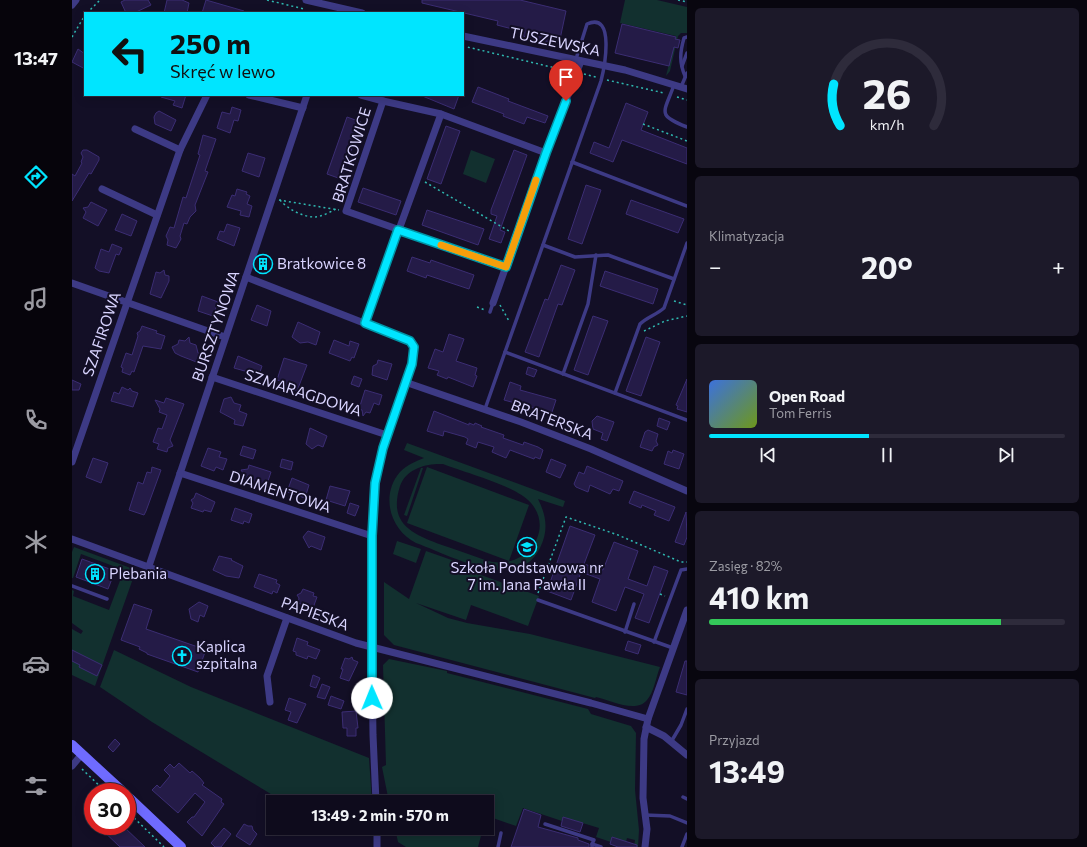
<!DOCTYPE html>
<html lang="pl">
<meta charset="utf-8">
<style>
body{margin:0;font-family:Commissioner,sans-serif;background:#1c1929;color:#f1f3f6;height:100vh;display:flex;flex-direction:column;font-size:15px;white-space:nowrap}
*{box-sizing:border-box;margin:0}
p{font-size:13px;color:#9b9ba3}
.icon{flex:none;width:22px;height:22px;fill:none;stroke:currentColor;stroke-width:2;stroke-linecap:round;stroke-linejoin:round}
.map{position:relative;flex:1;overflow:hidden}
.details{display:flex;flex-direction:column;gap:8px;padding:8px;background:#08060f;width:400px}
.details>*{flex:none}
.hud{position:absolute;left:12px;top:12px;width:380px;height:84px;border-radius:0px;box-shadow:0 2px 10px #0003,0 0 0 1px #2e2b3b;background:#00e5ff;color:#111;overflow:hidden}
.speed{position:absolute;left:12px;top:783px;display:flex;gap:8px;font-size:20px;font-weight:700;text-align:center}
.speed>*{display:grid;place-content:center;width:52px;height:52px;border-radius:50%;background:#0e0b1c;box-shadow:0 2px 10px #0003,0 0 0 1px #2e2b3b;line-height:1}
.speed .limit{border:6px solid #d22;background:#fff;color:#111}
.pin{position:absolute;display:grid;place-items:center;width:34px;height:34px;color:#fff;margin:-41px -17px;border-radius:50% 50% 50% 0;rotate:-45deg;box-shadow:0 0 4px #0007}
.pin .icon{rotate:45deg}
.me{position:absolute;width:44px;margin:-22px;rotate:359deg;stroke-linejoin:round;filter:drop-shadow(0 0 3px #0008)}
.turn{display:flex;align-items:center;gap:14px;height:84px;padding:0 20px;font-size:18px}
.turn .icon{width:52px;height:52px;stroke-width:2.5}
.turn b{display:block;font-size:28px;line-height:34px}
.big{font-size:30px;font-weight:700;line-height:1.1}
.details .tile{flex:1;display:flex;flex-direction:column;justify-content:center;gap:6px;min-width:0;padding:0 14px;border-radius:6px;background:#1c1929}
.details .dial{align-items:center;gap:0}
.dial svg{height:104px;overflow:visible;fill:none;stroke:#2e2b3b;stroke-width:7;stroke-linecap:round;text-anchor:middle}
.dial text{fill:#f1f3f6;stroke:none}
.song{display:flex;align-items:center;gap:12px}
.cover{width:48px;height:48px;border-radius:6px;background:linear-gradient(135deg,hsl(220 70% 55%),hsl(80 70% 35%))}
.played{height:4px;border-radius:2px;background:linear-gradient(90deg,#00e5ff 45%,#2e2b3b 45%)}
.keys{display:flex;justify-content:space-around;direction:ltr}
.heat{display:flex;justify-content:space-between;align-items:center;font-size:22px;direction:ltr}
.charge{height:6px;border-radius:3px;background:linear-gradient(90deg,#34c759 82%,#2e2b3b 0)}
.trip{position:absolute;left:194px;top:795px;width:228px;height:40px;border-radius:0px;background:#0e0b1c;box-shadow:0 2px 10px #0003,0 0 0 1px #2e2b3b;font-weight:700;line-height:40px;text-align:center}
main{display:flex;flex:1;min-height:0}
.menu{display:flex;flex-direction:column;width:72px;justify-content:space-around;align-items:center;background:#06040b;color:#9b9ba3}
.menu .icon{width:28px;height:28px}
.menu .on{color:#00e5ff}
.menu b{font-size:18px;color:#f1f3f6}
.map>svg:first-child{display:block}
</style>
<main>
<nav class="menu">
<b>13:47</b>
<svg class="icon on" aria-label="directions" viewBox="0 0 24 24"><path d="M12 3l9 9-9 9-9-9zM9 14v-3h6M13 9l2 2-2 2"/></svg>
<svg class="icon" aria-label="music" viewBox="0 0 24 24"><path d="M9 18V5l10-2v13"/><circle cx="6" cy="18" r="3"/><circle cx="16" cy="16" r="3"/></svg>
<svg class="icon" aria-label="phone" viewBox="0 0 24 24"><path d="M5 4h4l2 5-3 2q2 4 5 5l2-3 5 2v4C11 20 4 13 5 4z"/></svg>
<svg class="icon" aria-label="climate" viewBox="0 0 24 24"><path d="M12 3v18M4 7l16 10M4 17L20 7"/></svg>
<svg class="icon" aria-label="car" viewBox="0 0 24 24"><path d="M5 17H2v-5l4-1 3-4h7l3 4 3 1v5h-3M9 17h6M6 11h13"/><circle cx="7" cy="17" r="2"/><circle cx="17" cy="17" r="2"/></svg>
<svg class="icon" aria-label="filters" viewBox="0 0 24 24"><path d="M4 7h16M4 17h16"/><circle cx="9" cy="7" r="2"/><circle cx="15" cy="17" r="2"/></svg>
</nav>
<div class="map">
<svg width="615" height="847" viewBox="0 0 615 847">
<rect width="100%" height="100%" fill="#130f26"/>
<g fill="#12302f" fill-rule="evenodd">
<path d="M553,0H585L615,7V33H609L606,36L598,71L594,76L604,36L548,23Z"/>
<path d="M399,150L423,159L414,183L391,174Z"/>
<path d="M335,443L493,501L491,507L466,499C474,515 477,530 468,548C446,594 378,555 344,543C318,530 308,495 328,472C335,465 344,461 352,458L332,450ZM365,464H371C394,473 445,486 459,503C484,532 451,573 413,560C399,555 385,550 370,545C340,534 316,524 328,486C334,470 350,465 365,464Z"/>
<path d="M355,467L457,505L437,561L335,523Z"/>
<path d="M349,468H351L335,516L332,515Z"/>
<path d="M325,541L349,549L344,563L321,554Z"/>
<path d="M2,547L64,570L23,686L0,675V629L9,634L11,631L0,623V590L2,591L1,596L37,610L52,570L9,554L1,578H0V552Z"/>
<path d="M354,551L411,571L409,575L467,596L456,626L399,605L394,620L344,603L376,618L395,623L458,634L588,667C584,677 582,692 575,700C564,714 538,700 524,697L523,698L322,645L312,635V582L337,599Z"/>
<path d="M42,650L119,687L297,758L300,802H212L80,722L28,687Z"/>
<path d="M317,659L375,671V673L516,709L519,714L559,726L564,733L563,790L567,830L566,847H562L563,840L555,838L554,842L540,837L539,842L524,837L527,828L491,817L490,821L451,808L444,826L418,817L419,815L415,814V802H317L310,767L314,765L311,665Z"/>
<path d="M323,828H400L410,832L406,847H334L326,842Z"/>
</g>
<g fill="#241b47" stroke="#3b2d73">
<path d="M53,0H76L79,5L62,13H54L49,2Z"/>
<path d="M95,0H110L117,3L115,13H92Z"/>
<path d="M134,0L172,11V13H130Z"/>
<path d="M350,0H448L494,11L487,44L451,36L452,32L425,25L426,21L350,3Z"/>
<path d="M550,24L604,37L603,39L608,40L606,48L602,47L597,66L543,53Z"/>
<path d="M6,49L13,54V69L0,62Z"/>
<path d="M406,87L437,99L436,101L476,116L473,123L455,117L452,124L431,116L432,114L400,102Z"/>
<path d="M90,95H114L110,108L101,105L103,101L89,97Z"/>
<path d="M348,95H387L382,109Z"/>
<path d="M554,103L576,112L569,130L615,148V164L550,140L541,162L518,153L522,142L537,148Z"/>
<path d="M160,107L169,110L166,121L162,120L158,133L145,128L150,112L158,114Z"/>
<path d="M87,111L104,120L99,131L83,124L82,117L84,113Z"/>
<path d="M275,117L289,122L269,179L255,174Z"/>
<path d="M374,126L388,131L369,184L355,179Z"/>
<path d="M131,135L144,139L133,171L136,172L123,205L124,211L118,217L115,224L112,223L108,236L109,239L104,248L95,245L96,240L94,236L98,227L102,228L111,197L114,198L128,155L126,154Z"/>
<path d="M11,150H15L27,157V160L19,174L17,173L0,201V174L3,176L10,163L9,162L11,157L9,153Z"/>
<path d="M442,150L455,155L428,230L433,232L429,243L417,239L425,216L419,214V210Z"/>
<path d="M176,153L193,158L187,177L170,171Z"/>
<path d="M514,185L529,190L510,244L496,239Z"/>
<path d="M291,188L329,201L324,215L286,202Z"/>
<path d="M165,189L175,192L174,194L178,196L175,204L180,206L177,217L168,215L169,211L155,207L160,195L163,196Z"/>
<path d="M559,200L612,219L606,233L554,214Z"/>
<path d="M19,202L35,210L26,226L11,218L14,212L11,208L16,207Z"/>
<path d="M355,210L412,229L406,245L350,225Z"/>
<path d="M50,214L65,221L59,236L43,230Z"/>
<path d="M155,224L168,228L162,246L145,239L148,231L152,232Z"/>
<path d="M40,244L50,248L47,255L44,254L37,273L27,271L23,268L29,249L37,252Z"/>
<path d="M340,257L358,263L359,260L402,275L397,289L355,275L354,278L335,271Z"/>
<path d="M489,265L503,270L490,305L486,304L467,357L453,352L473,299L476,300Z"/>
<path d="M92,270L93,275L97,276V281L89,298L78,294L84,272L88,273Z"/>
<path d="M533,271L586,289L581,304L528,286Z"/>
<path d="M130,296L146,302L141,316L126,311Z"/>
<path d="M185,305L199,311L195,326L179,320Z"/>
<path d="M521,316L536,321L516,375L502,370Z"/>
<path d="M226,322L248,332L244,345L236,342L228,343L220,337Z"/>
<path d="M70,326L85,331L84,333L93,336L89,349L71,346L62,372L60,371L58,375L50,372L51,368L49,367L54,353L60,355L66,336L65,333L68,331Z"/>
<path d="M377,334L392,339L384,361L405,368L403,375L405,376L401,387L376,377L375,379L365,375L367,371L356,368L363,349L371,352Z"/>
<path d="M117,337L118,343L124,345L126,353L130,355L127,363L109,356L103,353L100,347L106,344L107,340L113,341Z"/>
<path d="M574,337L588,342L569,396L554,391Z"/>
<path d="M262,340L277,346L278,341L287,344L282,358L280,357L278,361L257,353Z"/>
<path d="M166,356L190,366L187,375L162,368Z"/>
<path d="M212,358L235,365L225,391L210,386L212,382L205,380Z"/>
<path d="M306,360L320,364L315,380L300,375L301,366L305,364Z"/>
<path d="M456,367L465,370L462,377L454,374Z"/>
<path d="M282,376L290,379L287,387L279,384Z"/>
<path d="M615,379V412L605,409L606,406L604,405Z"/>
<path d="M0,380L9,384L7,390H0Z"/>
<path d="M438,382L449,386L448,390L484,400L479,415L443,401V403L432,400Z"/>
<path d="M50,387L56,390L58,388L60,391L66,393L61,407L39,401L42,392L47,394Z"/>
<path d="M293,390L310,395L307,405L302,403L298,413L294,412L291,416L290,410L287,409Z"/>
<path d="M159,397L162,403L169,405L167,411L175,414L171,426L162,424L163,420L148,412L152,399Z"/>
<path d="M94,398L112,404L98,440L101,446L96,448L95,452L85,449L87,444L81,442L86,428L90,429L95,415L87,412L88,409L83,400L92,403Z"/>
<path d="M362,411L397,425V423L402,425L403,423L410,426L409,427L432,435L431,438L451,445L452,442L466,447L471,450L468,459L463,457L462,459L438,450L434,458L420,452L422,447L406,442L404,448L394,444L396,439L393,437L372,431L371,436L355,431Z"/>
<path d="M525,416L542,422L535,441L529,439L531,433L521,429L520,421Z"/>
<path d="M587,418L598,422L595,430L585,426Z"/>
<path d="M238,428L255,436L251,447L246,445L240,449L234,444Z"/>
<path d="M576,430L586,434L584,441L586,445L582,447L580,451L568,447L573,432Z"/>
<path d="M171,446L184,450L181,459L168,455Z"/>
<path d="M136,448L149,452L147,457L155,459L151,470L144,467L142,471L129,466Z"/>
<path d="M601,450L612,454L607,469L592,464L596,451L600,453Z"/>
<path d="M21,458L36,463L29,483L14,477Z"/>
<path d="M210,459L221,462L219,470L208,467Z"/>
<path d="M479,459L494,465L488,478L474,472Z"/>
<path d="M177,465L199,472L194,487L172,479L173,476L169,470L176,469Z"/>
<path d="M515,466L551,481L547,491L541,489L538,494L518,485L516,492L504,487L502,484L507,472L512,474Z"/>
<path d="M80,467L89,470L74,511L72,515L57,510L66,482L71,484L75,472L79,473Z"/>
<path d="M220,478L237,485L233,498L215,492Z"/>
<path d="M258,486L278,491L273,506L254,500Z"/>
<path d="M562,491L603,507L597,521L582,515L584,511L570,505L569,508L557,503Z"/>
<path d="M124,493L143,502L139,512L132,510L131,512L119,508L121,503L119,500L122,498Z"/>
<path d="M278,503L287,506L283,516L275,513Z"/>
<path d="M163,508L180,514L177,523L172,521L171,524L159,520Z"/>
<path d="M614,512L615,537L612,545L603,542Z"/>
<path d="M498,526L523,535L512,564L531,570L542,542L566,551L556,579L575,586L582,566L596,571L577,623L563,618L572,594L553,587L544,611L520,602L528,579L509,572L499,600L475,591Z"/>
<path d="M236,531L253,537L249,550L239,546L237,548L231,537Z"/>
<path d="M147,556L160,559L159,560L171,566L167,578L154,576L141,570Z"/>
<path d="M10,559L43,571L36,589L4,577Z"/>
<path d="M187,574L205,580L204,583L208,585L205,593L201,591L200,594L182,587Z"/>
<path d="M231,589L242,593L241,596L245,597L241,608L226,603L227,598L225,595L229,593Z"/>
<path d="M127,602L136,606L132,617L128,615L126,622L119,619L117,609Z"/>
<path d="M62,604L80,610L74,629L126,647V649L133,652L126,672L75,654V653L67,649L68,647L49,640Z"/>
<path d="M225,638L236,642L235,645L248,650L244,659L236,656L235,659L224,655V652L221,651Z"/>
<path d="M556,641L569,645L566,654L553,650Z"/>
<path d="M0,650L30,665L25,676L7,667L8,665L0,661Z"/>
<path d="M280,657L281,660L286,662L277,681L268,678L271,669H269L273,658L277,659Z"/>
<path d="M613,661H615V695L604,692Z"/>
<path d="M241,675L248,678L244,688L238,686Z"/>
<path d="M250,684L258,687L253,699L245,697Z"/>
<path d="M259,696L272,701L269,709L256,705Z"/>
<path d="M217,698L234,704L225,723L216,720L219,712L213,710Z"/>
<path d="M284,711L286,728H284V736H275V728H271L270,712Z"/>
<path d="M43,739L48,744L41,752L36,747Z"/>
<path d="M107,763L118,773L120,771L128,778L132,783L130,785L150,799L149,802L152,804L130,836L115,822L120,817H122L133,802L123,793L106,813L80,790L85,785L88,788L98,776L92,770L98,764L102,768Z"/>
<path d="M452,809L469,815L466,827L506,838V840L517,844V847H439Z"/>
<path d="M491,817L511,823L508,832L489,826Z"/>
<path d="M172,824L176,826H180L181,830L185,834L178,845L164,836Z"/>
<path d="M26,826H51L73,847H48Z"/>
<path d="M152,828L159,834L149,847H143L139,843Z"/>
<path d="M540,837L565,845V847H546L538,844Z"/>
</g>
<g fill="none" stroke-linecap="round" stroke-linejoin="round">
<g stroke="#2fb8b0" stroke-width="1.5" stroke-dasharray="2 3" stroke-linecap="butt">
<path d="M195,0L232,9"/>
<path d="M606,0L615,2"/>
<path d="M15,13L28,0"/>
<path d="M0,37L13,15"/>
<path d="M391,46L496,71"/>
<path d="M512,74L524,77"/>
<path d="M535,80L592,93"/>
<path d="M605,97L615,100"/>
<path d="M571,124L615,141"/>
<path d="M353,182L437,231"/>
<path d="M207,200L267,210"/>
<path d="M208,200C216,209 230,217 243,217C249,217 258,212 264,209"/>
<path d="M602,301L615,305"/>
<path d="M428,305L437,321"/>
<path d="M405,307L413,310"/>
<path d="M572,331L593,321L615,316"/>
<path d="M466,593L494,517L546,535L609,562H615"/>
<path d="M588,594L593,596"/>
<path d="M10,769L34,792"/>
<path d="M55,811L92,847"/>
</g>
<g stroke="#3d3a85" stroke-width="3.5">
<path d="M615,37L612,38C608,52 607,62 613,76H615"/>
<path d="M504,59L515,24C544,11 532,69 529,81L433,352L615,420"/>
<path d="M610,66L615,53"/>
<path d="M602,85C592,113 584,115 615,127"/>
<path d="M609,87L615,73"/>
<path d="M500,162L615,206"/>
<path d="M471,245L503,257L536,255L602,279"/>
<path d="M418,312L421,303"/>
<path d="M491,374L516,304L524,255"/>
<path d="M543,393L568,324C575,317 584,315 592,308L615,243"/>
<path d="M413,409L433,352"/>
<path d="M0,586L35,599"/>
<path d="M466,600L601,648"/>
<path d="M553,632L562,604"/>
<path d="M582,642L609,570L615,569"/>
<path d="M599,742L609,725L615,709"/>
<path d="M611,797L615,799"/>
<path d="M573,815L598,816L615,823"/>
<path d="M473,824L522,840L520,844"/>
<path d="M426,847L429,833"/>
<path d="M520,847V844L529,847"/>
<path d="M610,847L615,834"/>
</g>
<g stroke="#3d3a85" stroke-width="7">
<path d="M234,0L290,13"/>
<path d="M0,5L4,0"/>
<path d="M391,36L553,70L615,89"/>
<path d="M177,95L231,108"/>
<path d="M289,95L311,101"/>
<path d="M63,129L108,150"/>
<path d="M30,189L85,215"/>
<path d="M433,267L274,211L311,101L369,114L474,153"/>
<path d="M174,277L338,341L342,347L339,364L311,448L303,483L300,536V662L301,735L304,802"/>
<path d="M0,283L153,337"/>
<path d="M421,303L474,153L509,61"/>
<path d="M293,323L369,114"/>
<path d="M140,377L315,435"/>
<path d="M333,382L449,422L519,449L615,491"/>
<path d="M0,462L108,150L135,95"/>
<path d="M108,473L300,536"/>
<path d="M0,539L284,643L519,703L576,719"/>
<path d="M77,566L235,95"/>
<path d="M198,702L195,676L215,618"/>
<path d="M574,727L592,736L615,755"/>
<path d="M0,766L10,754"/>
<path d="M305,847V828"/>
<path d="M573,847L575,829L571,798L572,739L576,719L615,610"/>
</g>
<g stroke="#6f6bff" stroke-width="10">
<path d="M0,745L51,792"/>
<path d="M55,796L109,847"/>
</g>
</g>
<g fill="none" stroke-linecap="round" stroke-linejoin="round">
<defs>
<path id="route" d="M300,698V536L303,483L311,448L340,364L342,347L338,341L293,323L326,230L434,267L474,153L494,101"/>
</defs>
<use href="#route" stroke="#0095a6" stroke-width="10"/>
<use href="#route" stroke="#00e5ff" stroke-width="7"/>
<path stroke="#f59e0b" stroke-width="7" d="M369,245L434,267L464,180"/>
</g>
<defs>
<symbol id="building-ring" viewBox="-11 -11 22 22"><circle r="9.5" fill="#130f26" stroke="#00e5ff" stroke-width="1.5"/><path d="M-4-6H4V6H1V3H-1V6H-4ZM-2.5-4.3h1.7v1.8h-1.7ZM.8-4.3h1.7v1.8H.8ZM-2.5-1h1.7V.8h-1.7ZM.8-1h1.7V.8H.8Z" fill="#00e5ff"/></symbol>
<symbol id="school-ring" viewBox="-11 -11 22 22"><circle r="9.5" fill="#130f26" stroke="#00e5ff" stroke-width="1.5"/><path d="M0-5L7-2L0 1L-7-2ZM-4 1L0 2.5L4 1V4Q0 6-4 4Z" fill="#00e5ff"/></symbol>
<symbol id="church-ring" viewBox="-11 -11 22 22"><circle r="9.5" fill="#130f26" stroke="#00e5ff" stroke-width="1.5"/><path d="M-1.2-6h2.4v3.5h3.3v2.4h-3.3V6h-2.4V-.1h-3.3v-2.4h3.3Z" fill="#00e5ff"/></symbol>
</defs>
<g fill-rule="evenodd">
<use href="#building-ring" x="180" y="253" width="22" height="22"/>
<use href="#school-ring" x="444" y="536" width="22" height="22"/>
<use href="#building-ring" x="12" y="563" width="22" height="22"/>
<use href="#church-ring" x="99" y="645" width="22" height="22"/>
</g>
<g text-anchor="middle" stroke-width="4" stroke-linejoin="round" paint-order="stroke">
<g font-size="15" fill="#d9d4ff" stroke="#130f26">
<text transform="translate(483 42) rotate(12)" y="5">TUSZEWSKA</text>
<text transform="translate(280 155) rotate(-73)" y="5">BRATKOWICE</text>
<text transform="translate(144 326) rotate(-71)" y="5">BURSZTYNOWA</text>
<text transform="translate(30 334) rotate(-71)" y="5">SZAFIROWA</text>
<text transform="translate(231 393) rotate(18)" y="5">SZMARAGDOWA</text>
<text transform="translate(480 420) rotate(21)" y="5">BRATERSKA</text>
<text transform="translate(208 492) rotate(18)" y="5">DIAMENTOWA</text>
<text transform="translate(243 614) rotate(20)" y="5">PAPIESKA</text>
</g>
<g font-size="15" fill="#d9d4ff" stroke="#130f26" text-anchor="start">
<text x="205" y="269">Bratkowice 8</text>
<text x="455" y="573" text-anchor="middle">Szkoła Podstawowa nr<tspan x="455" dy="17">7 im. Jana Pawła II</tspan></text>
<text x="37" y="579">Plebania</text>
<text x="124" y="652">Kaplica<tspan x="124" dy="17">szpitalna</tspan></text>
</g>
</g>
</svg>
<div class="speed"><div class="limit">30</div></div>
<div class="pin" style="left:494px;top:101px;background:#d93025"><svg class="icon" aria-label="arrive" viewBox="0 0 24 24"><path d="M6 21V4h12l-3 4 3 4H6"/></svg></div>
<svg class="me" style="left:300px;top:698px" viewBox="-20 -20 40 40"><circle r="19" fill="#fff"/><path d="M0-13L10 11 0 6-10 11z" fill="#00e5ff"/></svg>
<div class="trip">13:49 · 2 min · 570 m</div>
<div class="hud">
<div class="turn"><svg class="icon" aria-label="left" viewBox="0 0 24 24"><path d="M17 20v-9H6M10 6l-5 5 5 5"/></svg><div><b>250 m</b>Skręć w lewo</div></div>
</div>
</div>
<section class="details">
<div class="tile dial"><svg viewBox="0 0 100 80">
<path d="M14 69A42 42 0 1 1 86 69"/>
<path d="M14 69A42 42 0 0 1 9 37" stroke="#00e5ff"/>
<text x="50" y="56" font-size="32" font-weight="700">26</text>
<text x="50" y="72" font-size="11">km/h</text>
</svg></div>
<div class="tile"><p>Klimatyzacja</p>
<div class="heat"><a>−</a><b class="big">20°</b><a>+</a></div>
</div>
<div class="tile">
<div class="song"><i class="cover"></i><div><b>Open Road</b><p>Tom Ferris</p></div></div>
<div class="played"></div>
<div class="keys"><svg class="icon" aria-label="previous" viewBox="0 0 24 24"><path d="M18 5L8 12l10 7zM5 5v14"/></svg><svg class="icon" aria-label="pause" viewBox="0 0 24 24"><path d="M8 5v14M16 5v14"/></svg><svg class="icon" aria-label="next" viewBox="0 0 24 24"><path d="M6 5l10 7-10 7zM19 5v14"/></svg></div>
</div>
<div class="tile"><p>Zasięg · 82%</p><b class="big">410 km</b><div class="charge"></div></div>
<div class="tile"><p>Przyjazd</p><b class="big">13:49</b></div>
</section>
</main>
